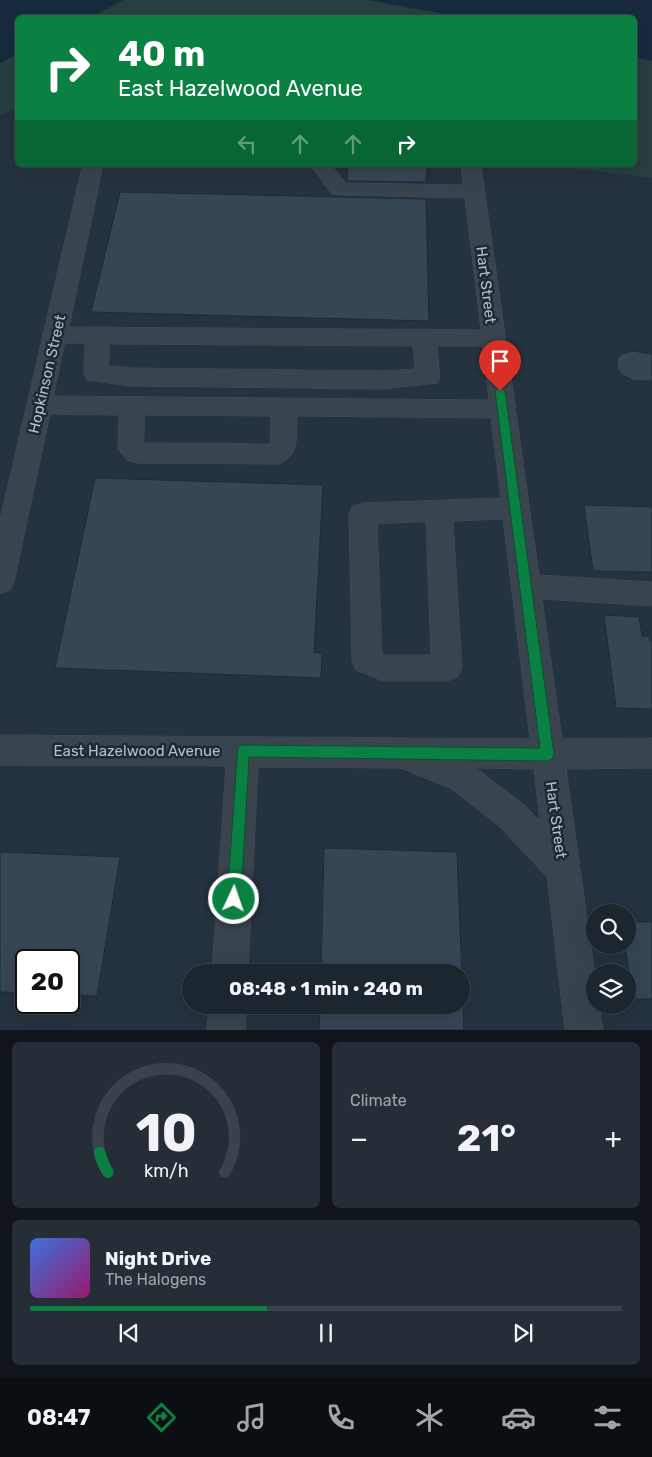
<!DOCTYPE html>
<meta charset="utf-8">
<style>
body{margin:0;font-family:Rubik,sans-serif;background:#252e37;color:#f1f3f6;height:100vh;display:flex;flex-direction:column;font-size:19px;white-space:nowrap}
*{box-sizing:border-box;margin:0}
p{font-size:16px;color:#a0a5aa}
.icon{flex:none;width:28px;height:28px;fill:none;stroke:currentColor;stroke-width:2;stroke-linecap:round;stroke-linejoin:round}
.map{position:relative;height:1030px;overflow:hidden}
.drawer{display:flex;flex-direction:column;gap:12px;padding:12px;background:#0f151a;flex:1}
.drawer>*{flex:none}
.top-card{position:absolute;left:15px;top:15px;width:622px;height:152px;border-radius:8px;box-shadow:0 5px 20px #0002,0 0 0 1px #3a434b;background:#0b8043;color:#fff;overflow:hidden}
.controls{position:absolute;left:586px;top:904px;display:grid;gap:10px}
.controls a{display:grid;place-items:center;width:50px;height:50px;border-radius:50%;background:#1c262f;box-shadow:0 5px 20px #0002,0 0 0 1px #3a434b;font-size:25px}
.speed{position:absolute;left:15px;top:949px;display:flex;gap:10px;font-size:25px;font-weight:700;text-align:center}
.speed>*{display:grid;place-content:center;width:65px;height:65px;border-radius:50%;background:#1c262f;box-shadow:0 5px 20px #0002,0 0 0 1px #3a434b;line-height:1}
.speed .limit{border:2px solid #111;border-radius:8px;background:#fff;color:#111}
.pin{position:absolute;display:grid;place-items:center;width:42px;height:42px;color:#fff;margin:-51px -21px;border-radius:50% 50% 50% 0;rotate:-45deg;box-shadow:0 0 5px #0007}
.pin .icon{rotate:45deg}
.me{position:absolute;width:55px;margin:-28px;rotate:3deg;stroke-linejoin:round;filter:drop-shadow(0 0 4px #0008)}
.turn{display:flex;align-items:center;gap:18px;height:105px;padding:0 20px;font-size:22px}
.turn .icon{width:65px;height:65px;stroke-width:2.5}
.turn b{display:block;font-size:35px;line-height:42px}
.lanes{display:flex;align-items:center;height:48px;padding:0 20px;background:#0003;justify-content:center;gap:25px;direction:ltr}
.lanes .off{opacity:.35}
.big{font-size:38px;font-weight:700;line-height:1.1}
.drawer .card{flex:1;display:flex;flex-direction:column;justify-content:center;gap:8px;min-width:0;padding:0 18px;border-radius:8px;background:#252e37}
.drawer .dial{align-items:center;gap:0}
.dial svg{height:130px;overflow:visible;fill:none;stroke:#3a434b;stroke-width:7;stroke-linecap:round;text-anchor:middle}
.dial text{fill:#f1f3f6;stroke:none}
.song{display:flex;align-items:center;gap:15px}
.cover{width:60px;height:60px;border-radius:8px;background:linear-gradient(135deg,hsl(220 70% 55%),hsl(320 70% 35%))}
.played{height:5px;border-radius:2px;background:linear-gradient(90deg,#0b8043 40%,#3a434b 40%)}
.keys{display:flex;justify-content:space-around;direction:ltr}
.heat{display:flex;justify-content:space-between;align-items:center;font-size:28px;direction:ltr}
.drawer .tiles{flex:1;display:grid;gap:12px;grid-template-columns:1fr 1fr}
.card:last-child{grid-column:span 2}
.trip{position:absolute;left:182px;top:964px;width:288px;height:50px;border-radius:25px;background:#1c262f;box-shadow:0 5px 20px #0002,0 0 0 1px #3a434b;font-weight:700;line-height:50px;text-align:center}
.menu{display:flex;height:80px;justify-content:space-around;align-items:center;background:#0b0f13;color:#a0a5aa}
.menu .icon{width:35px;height:35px}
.menu .on{color:#0b8043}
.menu b{font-size:22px;color:#f1f3f6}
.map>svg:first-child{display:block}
</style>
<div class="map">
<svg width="652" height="1030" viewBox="0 0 652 1030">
<rect width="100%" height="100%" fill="#25323f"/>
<g fill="#273f40">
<path d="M124,0H369L462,17L90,18Z"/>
<path d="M17,54V108L0,115V63Z"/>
<path d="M635,57L652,61V178L545,165H635Z"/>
</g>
<g fill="#182a3d">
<path d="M0,0H124L90,17L18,18L17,54L0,63Z"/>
<path d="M369,0H652V61L635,57V18L462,17Z"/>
</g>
<g fill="#374655" stroke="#202b36">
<path d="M348,165H427L426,182L347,181Z"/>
<path d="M120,192L426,199L429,321L91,312Z"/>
<path d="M633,351L652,354V381H634L621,374L617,369V358L622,354Z"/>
<path d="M95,478L323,485L314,653H322L321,678L55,668Z"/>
<path d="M584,505L652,507V572L593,571Z"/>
<path d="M604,615L639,617L642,636H649L650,641H652V709L616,708Z"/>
<path d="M324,848L457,852L464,1030H319L320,1005H461V972H321Z"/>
<path d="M0,852L120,857L97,996L69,995V960H26V993L0,992Z"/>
<path d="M628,922H652V999H633L625,945H628Z"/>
</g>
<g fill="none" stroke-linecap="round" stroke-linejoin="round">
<defs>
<g id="minor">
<path d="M83,165H103L69,327L481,330L465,198L340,195L332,194L310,165H331L346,183L463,185L461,165H481L539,575L652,582V606L542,599L562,739L652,738V768L566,769L595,975V1005H599L603,1030H565L547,877L499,826L452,789L401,768L258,767L248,972H212L226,766L0,765V735L530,739L503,519L453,521L462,668L458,677L447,681H383L356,670L352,661L349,514L353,506L363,503L501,498L491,418L297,416C296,436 300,457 278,464L136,463L127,460L118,449L119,415L50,414L14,582L10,590L0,594V520ZM65,343H85L84,374L87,380L130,386L383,389L437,383L440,377L437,346H483L489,400L54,396ZM110,344L413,346L415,369L383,371L130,368L109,366ZM145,415L271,416L270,444L144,443ZM426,522L431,655H385L382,653L377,524ZM476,768L534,769L540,821L523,804Z"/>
<path d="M210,1005H246L245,1030H207Z"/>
</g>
</defs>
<use href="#minor" stroke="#424d58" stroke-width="1"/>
<use href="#minor" fill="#39444f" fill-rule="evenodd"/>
</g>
<path fill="#0b8043" stroke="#07532c" d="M500,387L505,391L554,754L552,759L547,761L249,757L241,899L239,904L234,906L229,904L227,899L238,747L243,745L540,748L495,391Z"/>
<g text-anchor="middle" stroke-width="5" stroke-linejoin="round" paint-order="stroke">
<g font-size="15" fill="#b5bfca" stroke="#1e2934">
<text transform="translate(486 285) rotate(83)" y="5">Hart Street</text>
<text transform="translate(47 374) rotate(-77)" y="5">Hopkinson Street</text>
<text x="137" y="756">East Hazelwood Avenue</text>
<text transform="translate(556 820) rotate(82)" y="5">Hart Street</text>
</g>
</g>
</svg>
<div class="controls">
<a><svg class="icon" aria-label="search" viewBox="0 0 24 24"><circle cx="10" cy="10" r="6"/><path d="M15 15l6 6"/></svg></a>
<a><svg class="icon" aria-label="layers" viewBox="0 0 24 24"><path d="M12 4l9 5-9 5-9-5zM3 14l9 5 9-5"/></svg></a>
</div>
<div class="speed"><div class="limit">20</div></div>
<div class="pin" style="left:500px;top:391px;background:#d93025"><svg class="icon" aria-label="arrive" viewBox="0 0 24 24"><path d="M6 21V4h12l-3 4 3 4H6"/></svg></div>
<svg class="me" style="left:234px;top:899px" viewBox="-20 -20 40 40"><circle r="17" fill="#0b8043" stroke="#fff" stroke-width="3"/><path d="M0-11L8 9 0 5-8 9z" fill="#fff"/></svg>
<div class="trip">08:48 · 1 min · 240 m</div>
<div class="top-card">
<div class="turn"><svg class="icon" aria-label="right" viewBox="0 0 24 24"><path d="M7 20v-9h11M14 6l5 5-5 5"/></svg><div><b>40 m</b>East Hazelwood Avenue</div></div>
<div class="lanes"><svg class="icon off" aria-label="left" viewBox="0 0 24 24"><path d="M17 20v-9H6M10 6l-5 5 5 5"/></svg><svg class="icon off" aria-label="ahead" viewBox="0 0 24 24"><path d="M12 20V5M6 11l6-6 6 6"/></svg><svg class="icon off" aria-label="ahead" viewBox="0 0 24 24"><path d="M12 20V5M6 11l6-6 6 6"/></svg><svg class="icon" aria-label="right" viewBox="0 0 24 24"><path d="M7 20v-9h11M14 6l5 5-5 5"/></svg></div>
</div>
</div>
<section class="drawer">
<div class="tiles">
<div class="card dial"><svg viewBox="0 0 100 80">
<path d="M14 69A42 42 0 1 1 86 69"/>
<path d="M14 69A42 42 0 0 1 9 57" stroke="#0b8043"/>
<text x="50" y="56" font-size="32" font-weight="700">10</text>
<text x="50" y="72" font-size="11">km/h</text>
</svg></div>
<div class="card"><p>Climate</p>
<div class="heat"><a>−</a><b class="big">21°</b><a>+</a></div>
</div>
<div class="card">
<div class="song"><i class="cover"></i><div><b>Night Drive</b><p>The Halogens</p></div></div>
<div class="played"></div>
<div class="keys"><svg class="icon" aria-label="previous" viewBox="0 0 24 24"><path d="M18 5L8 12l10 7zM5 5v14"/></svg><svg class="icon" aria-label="pause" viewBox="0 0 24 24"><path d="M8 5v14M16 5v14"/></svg><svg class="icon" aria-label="next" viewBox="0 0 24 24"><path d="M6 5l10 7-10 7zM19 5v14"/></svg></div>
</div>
</div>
</section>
<nav class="menu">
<b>08:47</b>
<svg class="icon on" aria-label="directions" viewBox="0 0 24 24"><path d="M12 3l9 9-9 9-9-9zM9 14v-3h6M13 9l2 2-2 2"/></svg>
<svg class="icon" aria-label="music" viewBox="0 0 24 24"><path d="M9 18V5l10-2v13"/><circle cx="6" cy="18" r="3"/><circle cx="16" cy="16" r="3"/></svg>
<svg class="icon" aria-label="phone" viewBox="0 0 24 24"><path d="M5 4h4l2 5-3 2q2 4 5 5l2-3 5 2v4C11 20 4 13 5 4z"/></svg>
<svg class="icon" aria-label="climate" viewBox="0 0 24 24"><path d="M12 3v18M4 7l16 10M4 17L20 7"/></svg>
<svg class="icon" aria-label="car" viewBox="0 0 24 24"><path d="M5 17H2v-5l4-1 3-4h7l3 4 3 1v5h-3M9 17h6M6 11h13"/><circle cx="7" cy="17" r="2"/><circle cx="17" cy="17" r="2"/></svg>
<svg class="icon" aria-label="filters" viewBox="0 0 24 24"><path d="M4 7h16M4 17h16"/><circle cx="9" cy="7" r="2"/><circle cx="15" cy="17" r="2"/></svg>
</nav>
